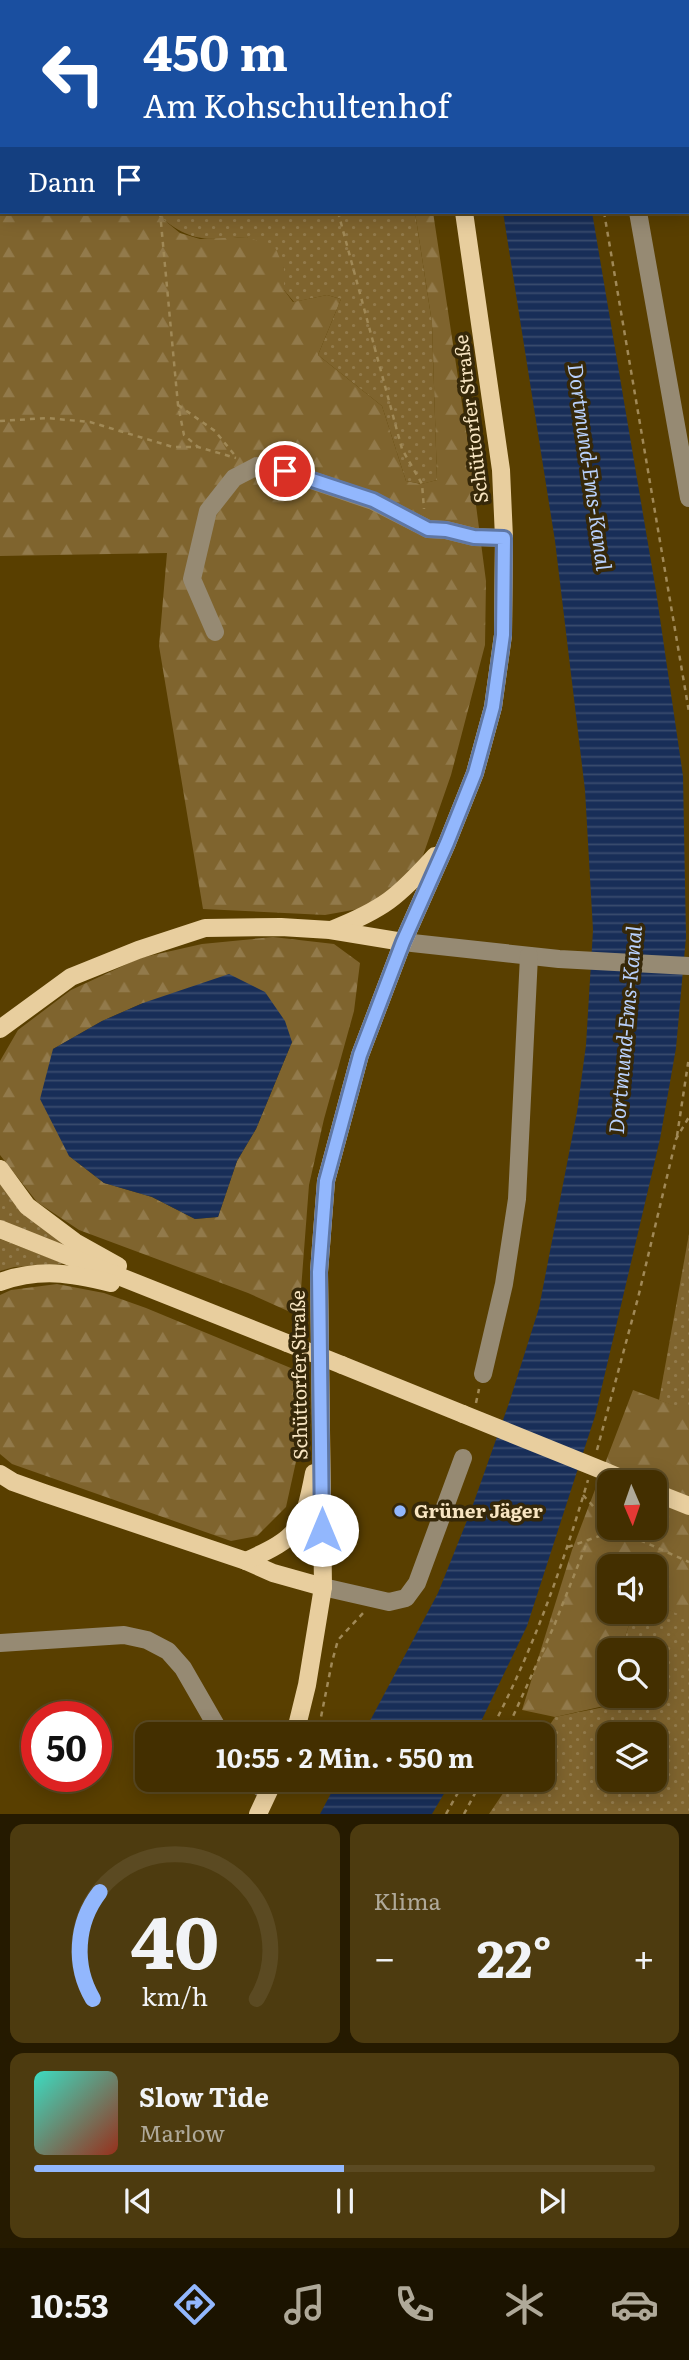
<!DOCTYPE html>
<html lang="de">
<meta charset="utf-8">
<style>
body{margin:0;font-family:Literata,serif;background:#4d3b0f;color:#f1f3f6;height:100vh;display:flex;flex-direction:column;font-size:26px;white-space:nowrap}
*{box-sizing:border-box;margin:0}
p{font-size:23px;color:#afa999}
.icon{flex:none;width:38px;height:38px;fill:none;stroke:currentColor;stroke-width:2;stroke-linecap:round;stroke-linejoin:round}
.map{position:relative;height:1814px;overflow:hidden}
.panel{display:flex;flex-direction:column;gap:10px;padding:10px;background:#251a00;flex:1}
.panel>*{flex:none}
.banner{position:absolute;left:0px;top:0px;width:690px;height:214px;box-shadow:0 4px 18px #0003,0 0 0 2px #5b4a22;background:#1a4fa0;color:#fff;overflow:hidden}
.needle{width:46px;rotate:178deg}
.buttons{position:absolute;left:597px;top:1470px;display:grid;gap:14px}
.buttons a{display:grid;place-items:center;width:70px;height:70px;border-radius:14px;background:#432f00;box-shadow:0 4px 18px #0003,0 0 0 2px #5b4a22;font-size:35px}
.speed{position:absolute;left:21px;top:1701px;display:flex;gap:14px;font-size:35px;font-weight:700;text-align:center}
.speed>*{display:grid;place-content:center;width:91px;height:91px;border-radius:50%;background:#432f00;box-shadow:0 4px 18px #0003,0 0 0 2px #5b4a22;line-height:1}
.speed .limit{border:10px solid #d22;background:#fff;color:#111}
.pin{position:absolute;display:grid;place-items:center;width:60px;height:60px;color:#fff;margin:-30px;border:4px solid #fff;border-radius:50%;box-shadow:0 2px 7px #0007}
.me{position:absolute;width:77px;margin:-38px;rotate:0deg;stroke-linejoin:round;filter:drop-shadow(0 0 5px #0008)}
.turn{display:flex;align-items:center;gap:24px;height:147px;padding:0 28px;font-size:32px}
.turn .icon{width:91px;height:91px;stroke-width:2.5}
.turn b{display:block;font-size:49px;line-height:60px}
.then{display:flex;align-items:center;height:66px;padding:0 28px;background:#0003;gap:14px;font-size:26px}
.big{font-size:52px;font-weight:700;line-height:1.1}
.panel .widget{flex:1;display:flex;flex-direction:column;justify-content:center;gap:10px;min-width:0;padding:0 24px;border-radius:14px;background:#4d3b0f}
.panel .dial{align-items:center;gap:0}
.dial svg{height:182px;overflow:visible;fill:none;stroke:#5b4a22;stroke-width:7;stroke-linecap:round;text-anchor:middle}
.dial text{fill:#f1f3f6;stroke:none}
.song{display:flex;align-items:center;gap:21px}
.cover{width:84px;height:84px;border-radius:10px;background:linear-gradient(135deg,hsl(170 70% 55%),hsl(10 70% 35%))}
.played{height:7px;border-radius:4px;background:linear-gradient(90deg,#92b7fd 50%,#5b4a22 50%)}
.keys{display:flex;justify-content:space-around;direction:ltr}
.heat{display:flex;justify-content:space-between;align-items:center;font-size:38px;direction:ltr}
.panel .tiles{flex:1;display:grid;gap:10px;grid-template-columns:1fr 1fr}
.widget:last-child{grid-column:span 2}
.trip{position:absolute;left:135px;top:1722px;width:420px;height:70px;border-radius:14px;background:#432f00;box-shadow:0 4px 18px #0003,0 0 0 2px #5b4a22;font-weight:700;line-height:70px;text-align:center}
.tab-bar{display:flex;height:112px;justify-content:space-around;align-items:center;background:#1b1300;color:#afa999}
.tab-bar .icon{width:49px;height:49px}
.tab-bar .active{color:#92b7fd}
.tab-bar b{font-size:32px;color:#f1f3f6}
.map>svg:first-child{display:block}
</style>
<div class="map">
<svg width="689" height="1814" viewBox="0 0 689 1814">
<defs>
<pattern id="grass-dots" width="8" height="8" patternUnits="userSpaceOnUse" patternTransform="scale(1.75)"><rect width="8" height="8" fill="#7f642e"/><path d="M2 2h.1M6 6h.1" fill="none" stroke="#927a4b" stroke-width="1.8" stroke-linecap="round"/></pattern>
<pattern id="forest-firs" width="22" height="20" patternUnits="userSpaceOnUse" patternTransform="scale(1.75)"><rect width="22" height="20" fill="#7f642e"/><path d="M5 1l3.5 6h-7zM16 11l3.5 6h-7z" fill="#927a4b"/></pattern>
<pattern id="water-rules" width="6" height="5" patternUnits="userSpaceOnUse" patternTransform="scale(1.75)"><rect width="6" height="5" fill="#182e58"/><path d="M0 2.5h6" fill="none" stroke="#3a4c6e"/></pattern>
</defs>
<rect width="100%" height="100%" fill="#593f00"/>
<g fill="url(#grass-dots)" fill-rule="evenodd">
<path d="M163,212H415L432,323L437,480L422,484L406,481L382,406L318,355L341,299L327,295L294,302L284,290V268L247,237C210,239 195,244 164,220Z"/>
<path d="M0,1171L75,1243L181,1301L0,1229Z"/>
<path d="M689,1234V1412L659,1400Z"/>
<path d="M0,1239L65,1264L14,1267L0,1271Z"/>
<path d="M655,1605L689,1617V1814H489L512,1780H542L543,1735L555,1717L604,1707L609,1691V1696H654V1650H621L633,1612H654ZM609,1734H654V1780H609Z"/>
</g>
<g fill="url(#forest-firs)" fill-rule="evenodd">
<path d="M0,0L145,2H2V212H163L164,220L180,233L200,239L247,237L275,247L284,268V290L293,302L327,295L341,299L318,355L382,406L406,481L421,484L437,480L432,323L415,212H433L467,437L486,581L485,645L451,775L419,867L405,881L364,908L325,915L203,909L159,646L167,553L0,556Z"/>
<path d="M273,937L334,944L360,963L354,1011L324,1119L309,1185L299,1316L248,1293L79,1230L37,1202L0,1155V1061L18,1030L71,990L140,958L202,944ZM143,1003L292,1042L256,1129L237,1161L218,1217L195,1219L152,1197L104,1183L69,1156L53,1049L102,1021Z"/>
<path d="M57,1284L104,1293L146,1308L298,1371L297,1457L286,1507L257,1536L231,1541L12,1464L0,1454V1295L11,1290Z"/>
<path d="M633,1390L689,1411V1618L655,1605L654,1566H609V1612H633L621,1650H609V1691L604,1706L555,1717L522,1710L572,1550ZM609,1482H654V1528H609Z"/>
</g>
<g fill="url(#water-rules)">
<path d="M503,212H592L656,591L683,776L686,937L676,1048L660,1139L595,1416L527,1626L475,1734H363L438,1593L470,1513L509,1403L539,1308L577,1112L586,1045L593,930L585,790L555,541Z"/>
<path d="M229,974L265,992L285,1021L292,1042L256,1129L237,1161L218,1217L195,1219L152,1197L104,1183L69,1156L40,1099L53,1049L102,1021L143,1003Z"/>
<path d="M338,1780H452L432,1814H320Z"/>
</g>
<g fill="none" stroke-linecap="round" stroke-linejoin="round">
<g stroke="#a08957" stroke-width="2.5" stroke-dasharray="5 5" stroke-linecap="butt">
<path d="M142,0V2"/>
<path d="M568,0L569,2"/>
<path d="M160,212L178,405L184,435L198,447"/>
<path d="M338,212L402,449L422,484L424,509"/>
<path d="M604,212L689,712"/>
<path d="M178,405L215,431L237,458"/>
<path d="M0,421L47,418L90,422L173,447H198L236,458"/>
<path d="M677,1136L689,1057"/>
<path d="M476,1403L479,1389"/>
<path d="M597,1450L638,1298L676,1139L689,1117"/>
<path d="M583,1495L609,1524"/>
<path d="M613,1528L689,1562"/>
<path d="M568,1547L614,1531"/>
<path d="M312,1733L319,1727L332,1662L338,1640L364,1612"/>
<path d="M489,1734C532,1653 562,1568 588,1480"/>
<path d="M505,1734L554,1626L588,1540"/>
<path d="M446,1814L465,1780"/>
<path d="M464,1814L482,1780"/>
</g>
<g stroke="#968a73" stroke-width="18">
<path d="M601,0L602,2"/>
<path d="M638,212L689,498"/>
<path d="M215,632L192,579L208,511L234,478L257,466L285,471L373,501L428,529L446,530L474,537L504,538"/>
<path d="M403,942L559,959L689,966"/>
<path d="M483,1374L504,1284L517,1199L529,956"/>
<path d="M323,1587L389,1602L406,1598L417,1583L463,1458"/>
<path d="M0,1643L124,1635L147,1640L168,1651L183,1668L221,1734"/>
<path d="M249,1780L268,1792"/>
</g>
<g stroke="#e8ce9e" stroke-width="18">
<path d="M430,0L431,2"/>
<path d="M331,930C384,909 398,897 435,856"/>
<path d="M0,1029L71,977L138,950L205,928L281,927L330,930L403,942"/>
<path d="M0,1169L27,1206L75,1242L118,1266"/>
<path d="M0,1229L287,1343"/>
<path d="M0,1282C40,1268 71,1273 111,1283"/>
<path d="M342,1365L463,1414"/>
<path d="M604,1471L630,1482"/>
<path d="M0,1474L13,1482L44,1493L246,1561L273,1573L323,1587"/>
<path d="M654,1492L689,1506"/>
<path d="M246,1561C299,1537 303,1530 314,1473"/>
<path d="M295,1734L307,1685L323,1587L319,1272L326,1181L360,1055L403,942L447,843L475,773L493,707L503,635L504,538L501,470L464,212"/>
<path d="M258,1814L274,1780"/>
</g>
<g stroke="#e8ce9e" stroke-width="18">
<path d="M287,1343L342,1365"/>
<path d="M463,1414L604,1471"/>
</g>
</g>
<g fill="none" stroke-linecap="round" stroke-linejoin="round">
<defs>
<path id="route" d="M285,471L373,500L428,529L446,530L474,537L504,538L503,635L493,707L475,773L447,843L403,942L360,1055L326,1181L319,1272L322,1530"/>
</defs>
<use href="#route" stroke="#5f77a4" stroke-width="18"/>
<use href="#route" stroke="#92b7fd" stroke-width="12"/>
</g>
<circle fill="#92b7fd" stroke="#362809" stroke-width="2.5" cx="400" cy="1511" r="7"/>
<g text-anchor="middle" stroke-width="7" stroke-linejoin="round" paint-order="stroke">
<g font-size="19" fill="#f8e5c2" stroke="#362809">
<text transform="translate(471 419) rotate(-97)" y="7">Schüttorfer Straße</text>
<text transform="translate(299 1375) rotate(-91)" y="7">Schüttorfer Straße</text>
</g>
<g font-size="19" font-weight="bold" fill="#f8e5c2" stroke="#362809" text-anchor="start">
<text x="414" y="1518">Grüner Jäger</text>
</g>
<g font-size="21" font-style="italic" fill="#b8d0fc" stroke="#362809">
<text transform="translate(589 467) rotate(82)" y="7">Dortmund-Ems-Kanal</text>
<text transform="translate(626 1030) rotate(-85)" y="7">Dortmund-Ems-Kanal</text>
</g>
</g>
</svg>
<div class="buttons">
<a><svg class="needle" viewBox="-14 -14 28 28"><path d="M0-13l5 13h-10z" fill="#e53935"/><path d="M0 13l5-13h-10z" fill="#afa999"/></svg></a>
<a><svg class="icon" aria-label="sound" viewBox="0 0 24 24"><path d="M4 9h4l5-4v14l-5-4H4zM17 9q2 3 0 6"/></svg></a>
<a><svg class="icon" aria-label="search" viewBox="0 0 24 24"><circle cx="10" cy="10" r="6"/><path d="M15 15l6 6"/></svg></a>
<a><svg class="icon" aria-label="layers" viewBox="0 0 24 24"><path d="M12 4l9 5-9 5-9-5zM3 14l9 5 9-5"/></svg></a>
</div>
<div class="speed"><div class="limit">50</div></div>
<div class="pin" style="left:285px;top:471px;background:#d93025"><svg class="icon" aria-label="arrive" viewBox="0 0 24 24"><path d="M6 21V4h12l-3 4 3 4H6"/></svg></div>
<svg class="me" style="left:322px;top:1530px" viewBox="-20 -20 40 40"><circle r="19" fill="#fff"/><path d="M0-13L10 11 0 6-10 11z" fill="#92b7fd"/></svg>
<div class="trip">10:55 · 2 Min. · 550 m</div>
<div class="banner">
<div class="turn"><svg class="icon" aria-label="left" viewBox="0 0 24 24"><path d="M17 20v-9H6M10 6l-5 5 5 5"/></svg><div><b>450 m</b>Am Kohschultenhof</div></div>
<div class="then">Dann<svg class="icon" aria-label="arrive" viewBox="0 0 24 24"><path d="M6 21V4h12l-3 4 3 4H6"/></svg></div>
</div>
</div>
<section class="panel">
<div class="tiles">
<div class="widget dial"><svg viewBox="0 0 100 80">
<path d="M14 69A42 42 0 1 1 86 69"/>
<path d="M14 69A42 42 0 0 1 17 22" stroke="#92b7fd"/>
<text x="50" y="56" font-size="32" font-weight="700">40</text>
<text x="50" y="72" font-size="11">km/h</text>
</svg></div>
<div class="widget"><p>Klima</p>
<div class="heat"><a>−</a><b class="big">22°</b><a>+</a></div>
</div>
<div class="widget">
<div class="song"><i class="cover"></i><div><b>Slow Tide</b><p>Marlow</p></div></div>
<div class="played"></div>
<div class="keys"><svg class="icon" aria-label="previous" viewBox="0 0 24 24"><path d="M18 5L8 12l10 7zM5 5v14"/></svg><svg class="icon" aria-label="pause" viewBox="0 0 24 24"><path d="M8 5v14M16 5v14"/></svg><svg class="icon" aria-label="next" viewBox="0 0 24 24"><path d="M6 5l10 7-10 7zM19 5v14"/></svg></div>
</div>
</div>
</section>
<nav class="tab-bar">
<b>10:53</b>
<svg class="icon active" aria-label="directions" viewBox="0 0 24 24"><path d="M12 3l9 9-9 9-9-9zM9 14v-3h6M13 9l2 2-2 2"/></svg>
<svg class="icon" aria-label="music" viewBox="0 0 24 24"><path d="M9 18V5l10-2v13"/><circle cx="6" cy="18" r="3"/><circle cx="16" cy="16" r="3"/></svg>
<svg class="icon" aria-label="phone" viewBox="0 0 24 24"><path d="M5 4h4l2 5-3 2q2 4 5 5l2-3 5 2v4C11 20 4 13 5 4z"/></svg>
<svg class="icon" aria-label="climate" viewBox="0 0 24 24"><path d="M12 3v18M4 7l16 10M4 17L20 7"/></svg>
<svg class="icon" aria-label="car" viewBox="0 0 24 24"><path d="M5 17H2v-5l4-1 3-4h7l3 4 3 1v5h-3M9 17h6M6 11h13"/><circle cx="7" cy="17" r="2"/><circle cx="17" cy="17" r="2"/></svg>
</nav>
